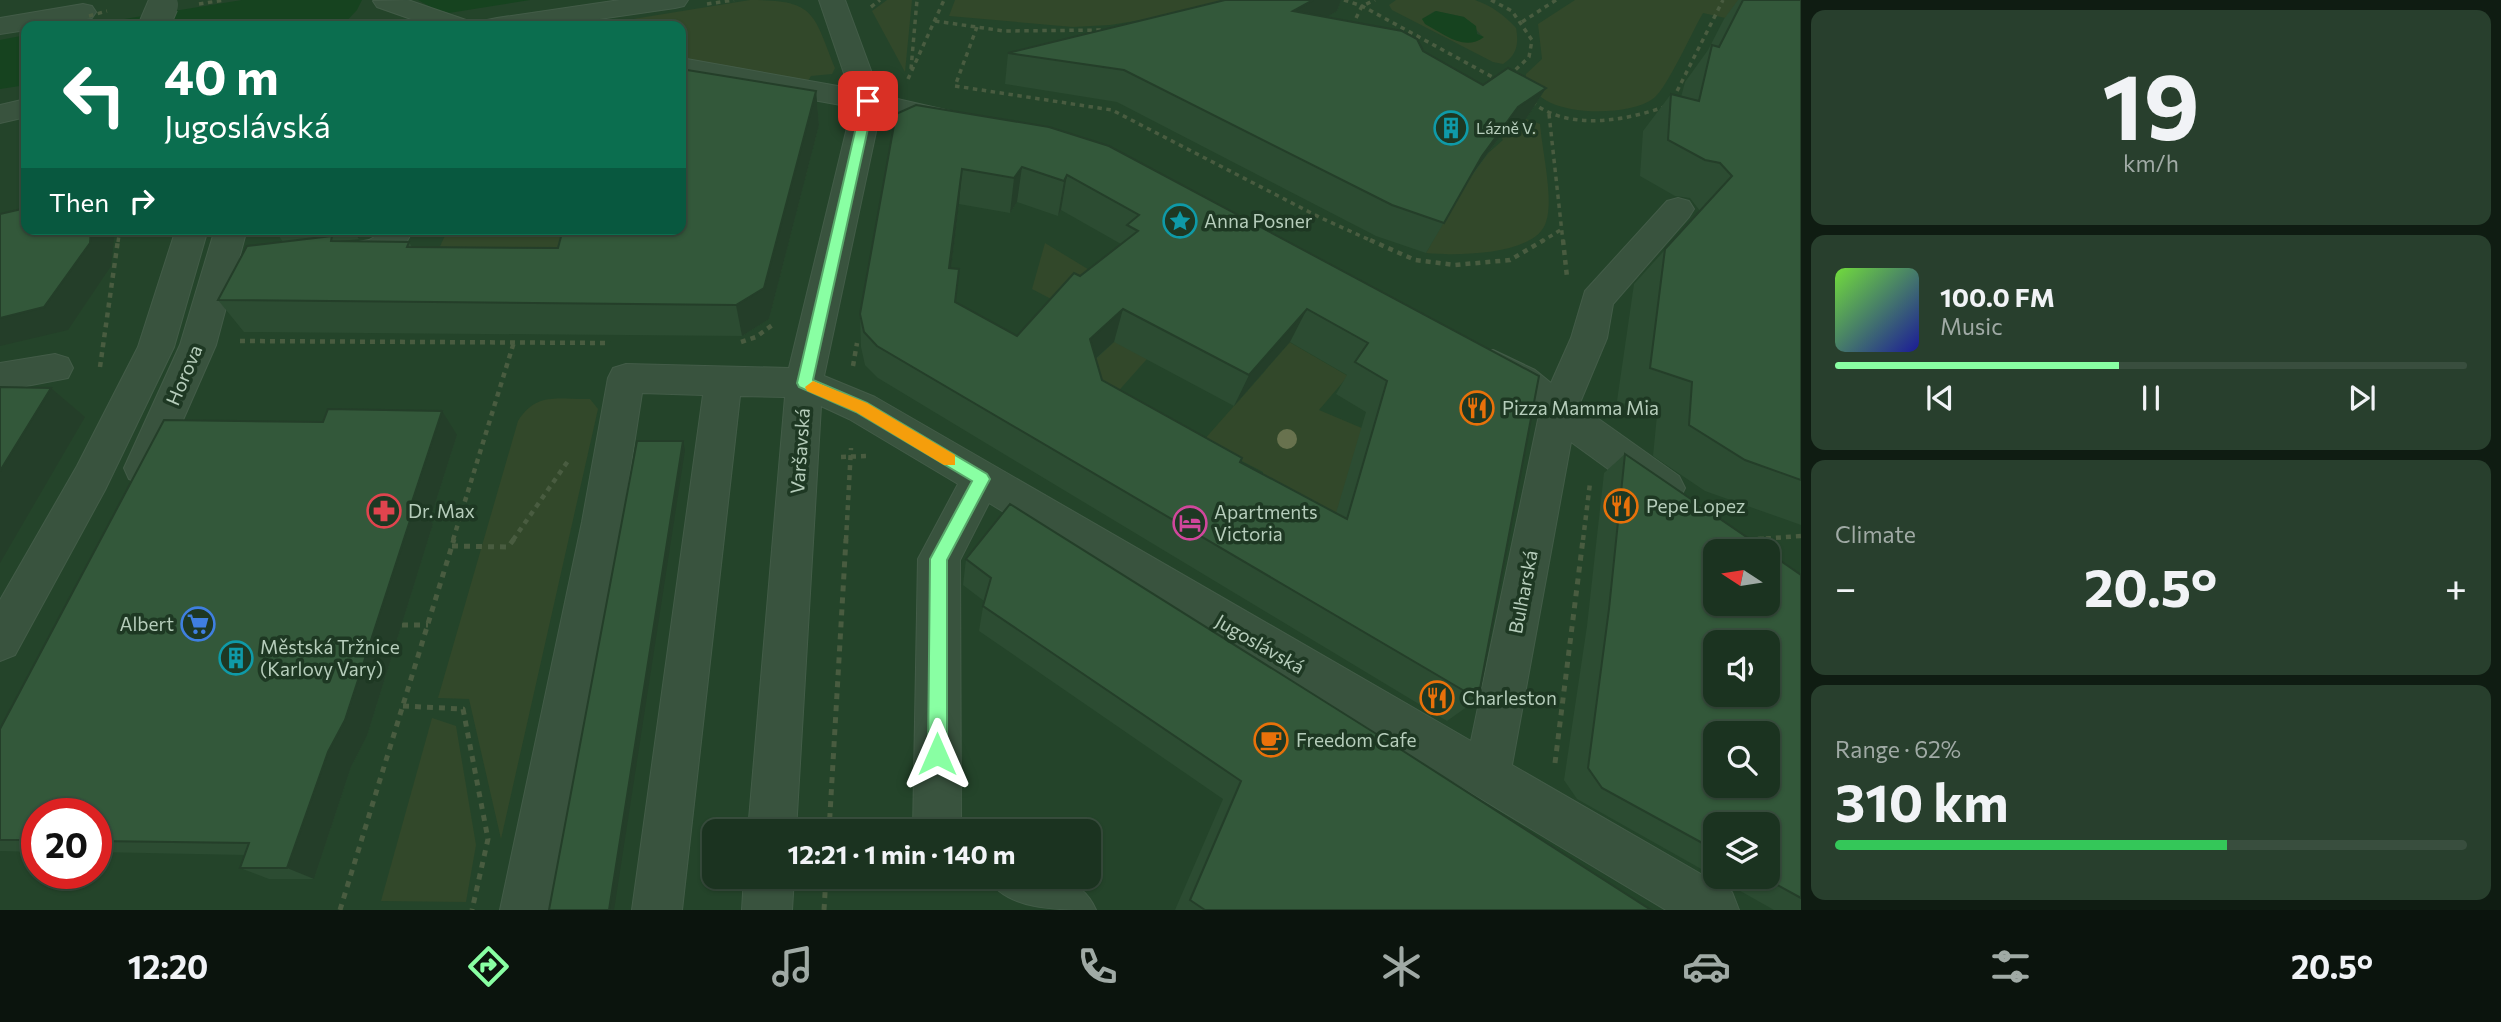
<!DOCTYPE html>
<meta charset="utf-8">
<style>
body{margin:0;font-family:Commissioner,sans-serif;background:#283f2d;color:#f1f3f6;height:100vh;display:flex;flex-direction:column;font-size:26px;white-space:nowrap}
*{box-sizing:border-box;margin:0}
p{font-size:23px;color:#a0aaa5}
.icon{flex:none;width:38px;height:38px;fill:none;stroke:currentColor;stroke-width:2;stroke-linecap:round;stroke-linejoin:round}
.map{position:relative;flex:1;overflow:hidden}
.drawer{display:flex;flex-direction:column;gap:10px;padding:10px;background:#0f1c12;width:700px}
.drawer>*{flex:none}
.hud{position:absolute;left:21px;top:21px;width:665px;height:214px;border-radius:14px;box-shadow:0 2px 5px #0004,0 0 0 2px #394e3e;background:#0b6e4f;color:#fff;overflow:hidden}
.needle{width:46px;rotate:282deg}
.fabs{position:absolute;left:1703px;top:539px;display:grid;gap:14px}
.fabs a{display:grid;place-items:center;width:77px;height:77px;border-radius:14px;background:#1b3320;box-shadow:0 2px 5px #0004,0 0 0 2px #394e3e;font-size:35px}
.speed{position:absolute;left:21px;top:798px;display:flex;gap:14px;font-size:35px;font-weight:700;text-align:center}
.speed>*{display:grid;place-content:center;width:91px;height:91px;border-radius:50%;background:#1b3320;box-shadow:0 2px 5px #0004,0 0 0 2px #394e3e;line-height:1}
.speed .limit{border:10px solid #d22;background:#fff;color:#111}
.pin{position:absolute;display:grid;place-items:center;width:60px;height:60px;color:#fff;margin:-30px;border-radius:14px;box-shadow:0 4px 10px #0006}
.me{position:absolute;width:77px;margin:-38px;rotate:0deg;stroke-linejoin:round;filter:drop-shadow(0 0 5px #0008)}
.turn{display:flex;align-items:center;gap:24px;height:147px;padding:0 28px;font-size:32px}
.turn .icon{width:91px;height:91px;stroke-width:2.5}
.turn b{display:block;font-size:49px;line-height:60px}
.then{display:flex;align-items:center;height:66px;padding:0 28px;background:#0003;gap:14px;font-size:26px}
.big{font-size:52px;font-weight:700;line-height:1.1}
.drawer .tile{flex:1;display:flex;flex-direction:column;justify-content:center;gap:10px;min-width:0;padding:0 24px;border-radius:14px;background:#283f2d}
.drawer .dial{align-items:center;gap:0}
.dial b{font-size:91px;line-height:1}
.song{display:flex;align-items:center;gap:21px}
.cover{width:84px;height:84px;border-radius:10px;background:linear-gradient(135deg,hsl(100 70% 55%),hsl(240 70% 35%))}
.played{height:7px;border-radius:4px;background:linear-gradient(90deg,#89ffa3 45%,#394e3e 45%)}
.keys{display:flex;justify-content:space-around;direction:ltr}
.heat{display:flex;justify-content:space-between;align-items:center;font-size:38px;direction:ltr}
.charge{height:10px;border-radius:5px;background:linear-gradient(90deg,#34c759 62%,#394e3e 0)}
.trip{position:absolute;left:702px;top:819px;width:399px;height:70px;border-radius:14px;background:#1b3320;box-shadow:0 2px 5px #0004,0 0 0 2px #394e3e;font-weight:700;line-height:70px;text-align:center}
.menu{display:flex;height:112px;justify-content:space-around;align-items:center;background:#0b140d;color:#a0aaa5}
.menu .icon{width:49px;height:49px}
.menu .on{color:#89ffa3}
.menu b{font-size:32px;color:#f1f3f6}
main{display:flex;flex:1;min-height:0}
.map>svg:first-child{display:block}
</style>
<main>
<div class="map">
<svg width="1801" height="910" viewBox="0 0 1801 910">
<rect width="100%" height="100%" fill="#24442a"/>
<g fill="#32482a" fill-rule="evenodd">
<path d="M750,0C815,0 813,12 835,68L832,74L811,76L808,81L681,60V26H590Z"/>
<path d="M887,0H912L905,72L872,11Z"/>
<path d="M955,0H1229L1160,17L1110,25L1073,27L949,16Z"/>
<path d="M1396,0H1475C1492,6 1504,15 1516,28C1519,44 1517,55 1503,64L1493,62L1392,10L1389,5ZM1435,11L1464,17L1483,37L1422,19Z"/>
<path d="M1575,0H1793L1801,35L1703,13C1693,30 1667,88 1654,98C1632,115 1574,115 1549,102C1539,97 1532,89 1525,81L1526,74L1542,59L1538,24Z"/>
<path d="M1526,119L1540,124C1542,150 1554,199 1546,222C1536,256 1454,256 1426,253L1476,164L1503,140L1501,137Z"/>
<path d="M448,229H583L577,265L425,279Z"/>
<path d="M1045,243L1178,324L1114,396L1090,364L1116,333L1032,289Z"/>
<path d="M1286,340L1348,376L1319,410L1364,429L1389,567L1262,476L1263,472L1203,441L1264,372Z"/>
<path d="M590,399L598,409L501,839L469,699L438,698L518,421C537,391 558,400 590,399Z"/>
<path d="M432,718L456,726L476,845L466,902L381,901Z"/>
</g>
<g fill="#16431f">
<path d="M242,0H530L367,26H81Z"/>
<path d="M1436,11L1464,17L1476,26L1477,34L1484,37C1464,52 1444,34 1425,24L1422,19Z"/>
<path d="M26,35V85L0,89V40Z"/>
</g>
<path fill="#24442a" d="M362,0H418L434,9L450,13L367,26H342L357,10Z"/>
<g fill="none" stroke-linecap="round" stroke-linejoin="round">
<defs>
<g id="minor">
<path d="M408,0L466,20L470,26H431L377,7L373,1Z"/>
<path d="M620,0H688L684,6L675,8L551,26H483L487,20L497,18Z"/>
<path d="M819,0H845L880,95L963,114L968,121L963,128L953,130L880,113L824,376L875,397L1471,741L1539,415C1524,403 1482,377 1475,364L1480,354L1493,350L1535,370L1551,383L1571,338L1585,291L1667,201L1678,198L1689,201L1694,209L1689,217L1613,304L1607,338L1579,405L1679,476L1685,488L1679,500L1665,505L1651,500L1571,442L1512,765L1732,892L1739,910H1666L989,503L960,560L961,831H913L918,559L958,484L849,419L821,406L796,831H748L785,397L740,396L682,910H632L703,395L642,393L622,522L550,910H500L582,522L608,378L613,368L626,364L789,368L852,107L681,76V58L849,88Z"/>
<path d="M83,4L92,6L96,12L92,18L46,26H26V30L0,34V18Z"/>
<path d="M26,99V117L0,123V105Z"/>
<path d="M176,229H208L174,347L105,490L15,655L0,661V600L77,466L138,347Z"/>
<path d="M215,229H247L216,345L157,479L143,484L129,479L124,468L180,345Z"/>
<path d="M380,229H412C404,262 362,272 332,263L327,255L332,247L369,240L378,235Z"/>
<path d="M55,354L68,358L73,368L68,378L0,391V363Z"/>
<path d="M744,877H794L792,910H742Z"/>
<path d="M987,877C1027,875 1078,867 1096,910C1056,910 1006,910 987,877Z"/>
</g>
</defs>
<use href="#minor" stroke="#435c48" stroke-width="2"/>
<g stroke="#495c40" stroke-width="3.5" stroke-dasharray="4.5 4.5" stroke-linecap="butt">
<path d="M1344,0L1362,6L1498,80"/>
<path d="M1491,0L1512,11L1532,40L1529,57L1510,75"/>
<path d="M199,4L224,0"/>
<path d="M707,4L734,0"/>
<path d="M871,7L880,0"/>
<path d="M935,21L1004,31L1105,30"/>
<path d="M1522,22L1556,0"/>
<path d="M1352,26L1362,6L1375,0"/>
<path d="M977,27L955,86L1112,110L1319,217L1374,242"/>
<path d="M911,69L917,0"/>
<path d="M908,79L944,0"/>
<path d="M1673,99L1723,0"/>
<path d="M1532,102C1568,131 1624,121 1664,107"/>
<path d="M1549,114L1563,242"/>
<path d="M118,242L120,229"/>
<path d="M1541,242L1562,229"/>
</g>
<g stroke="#495c40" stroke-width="4.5" stroke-dasharray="5 5" stroke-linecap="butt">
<path d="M1370,240L1415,260L1455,265L1510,260L1544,240"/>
<path d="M1563,240L1567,277"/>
<path d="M240,341L610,343"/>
<path d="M741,342L756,337L775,323"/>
<path d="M853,366L857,343"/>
<path d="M100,367L118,240"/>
<path d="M841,457L867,456"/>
<path d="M453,540L514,342"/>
<path d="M513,540L568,461"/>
<path d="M846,540L851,448"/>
<path d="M1583,540L1590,483"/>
<path d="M1746,540L1801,536"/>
</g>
<g stroke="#495c40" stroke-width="5" stroke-dasharray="6 6" stroke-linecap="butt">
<path d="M1746,540L1765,539"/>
<path d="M452,546L508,547L514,539"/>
<path d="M402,625H428"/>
<path d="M403,706L463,709L488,839L472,910"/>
<path d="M1555,763L1583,539"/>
<path d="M829,831L846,539"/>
<path d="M340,910L454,539"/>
<path d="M824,910L826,877"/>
</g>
<use href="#minor" fill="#39533e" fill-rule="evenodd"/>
<defs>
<path id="minor-bridge" d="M154,26L163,5"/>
</defs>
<use href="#minor-bridge" stroke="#435c48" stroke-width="32" stroke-linecap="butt"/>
<path stroke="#495c40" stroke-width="3.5" stroke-dasharray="4.5 4.5" stroke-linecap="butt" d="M89,16L107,11"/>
<use href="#minor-bridge" stroke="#39533e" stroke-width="30"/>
</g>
<circle fill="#68724e" cx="1287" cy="439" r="10"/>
<g fill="#2c4c32" fill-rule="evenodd">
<path d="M1225,0H1341L1337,11L1326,17L1423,51L1483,85L1546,88L1526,119L1499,138L1469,180L1426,253L1376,236L1117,102L1005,84L1008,53Z"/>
<path d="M1738,0H1801V525L1705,491L1653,456L1657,415L1617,401L1634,284L1700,211L1690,198L1675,196L1640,176L1643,131L1671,94L1681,97L1685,82L1708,50L1724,19Z"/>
<path d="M816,91L819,125L769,319L742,336L244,332L218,300L283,242L274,229H361L359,239L341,241L409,242L412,247L558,248Z"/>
<path d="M916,105L1539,376L1478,699L1447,721L878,378L865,365L861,347L860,314ZM1017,202L1058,216L1061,210L1121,244L1080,276L1017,336L956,303L951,268L959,204L1010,213ZM1114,342L1234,406L1290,342L1347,375L1336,394L1366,412L1336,513L1240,462L1102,380L1096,359Z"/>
<path d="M457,435L430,520L433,524L367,736L351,767L314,879H269L240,868L245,855L96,852V814H37V852L0,851V729Z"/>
<path d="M1625,454L1801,575V910H1774L1577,799L1564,780L1587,626L1604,473ZM1715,824L1768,877H1715Z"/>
<path d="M966,559L1651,910H1175L1223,799L979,631L984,601L963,585Z"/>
</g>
<g fill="#243e29">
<path d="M1313,0H1341L1337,11L1282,43L1293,11Z"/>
<path d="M1546,88L1526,119L1499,138L1463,187L1482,156L1518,107Z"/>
<path d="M816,91L819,125L769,319L742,336L736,305Z"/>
<path d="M1022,167L1017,202L1010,213L1014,178Z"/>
<path d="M962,169L959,204L947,301L949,268Z"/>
<path d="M1067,175L1061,210L1058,216L1064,181Z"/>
<path d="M91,229H115L111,266L68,330L0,346V318Z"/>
<path d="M353,229H361L359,239Z"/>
<path d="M1123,309L1114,342L1082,371L1090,339Z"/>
<path d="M1307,309L1290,342L1234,406L1249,375Z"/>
<path d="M51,388L85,417L0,563V471Z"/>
<path d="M442,411L457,435L430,520L433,524L367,736L351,767L314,879L287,868L328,752Z"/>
<path d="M683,441L685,450L614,910H609Z"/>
</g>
<g fill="#33583a" stroke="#243e29" stroke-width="2" fill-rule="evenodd">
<path d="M1225,0H1313L1293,11L1402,31L1417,39L1423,51L1483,85L1508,68L1546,88L1518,107L1482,156L1444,223L1392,205L1124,70L1008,53Z"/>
<path d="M1743,0H1801V480L1745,460L1689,425L1692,382L1650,368L1665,249L1732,176L1720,163L1705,160L1668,140L1671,94L1699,101L1712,45L1719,47Z"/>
<path d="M681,69L816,91L764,288L736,305L218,300L247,246L332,236L331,241L409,242L407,247L558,248L563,229H681Z"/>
<path d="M916,105L1049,127L1109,146L1539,376L1478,699L877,346L864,332L860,314L896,114ZM1022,167L1064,181L1067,175L1139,215L1127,225L1138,231L1080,276L1074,273L1017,336L955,302L959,269L949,268L962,169L1014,178ZM1123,309L1249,375L1307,309L1368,343L1355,362L1387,381L1347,519L1240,462L1242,458L1102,380L1090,339Z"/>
<path d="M26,208V229H91L90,243L44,307L0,318V214Z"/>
<path d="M0,387L51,388L0,471Z"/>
<path d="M328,409L442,411L412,502H416L345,720L328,752L287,868H240L249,843L96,841V814H37V840H0V729L164,420L323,422Z"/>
<path d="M637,441H683L609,910H549Z"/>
<path d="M1625,454L1767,551H1715V604H1768V552L1801,575V898L1763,877H1768V824H1715V850L1602,788L1588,768L1609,609ZM1715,642H1768V695H1715ZM1715,733H1768V786H1715Z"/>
<path d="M1010,504L1386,740L1651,910H1205L1190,900L1241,781L983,606L991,578L966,559Z"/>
</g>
<path fill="#89ffa3" stroke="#59a66a" stroke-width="2" d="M868,97L874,101L813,380L867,403L987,474L990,479L947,560V754L944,760L937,763L931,760L928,754L930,559L972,481L856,412L799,387L797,383L862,101Z"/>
<path fill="#f59e0b" d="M813,381L867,403L955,455V465H944L856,412L807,391L805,387Z"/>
<defs>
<symbol id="building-ring" viewBox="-11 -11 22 22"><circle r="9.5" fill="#1e3823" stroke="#0f9aa8" stroke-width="1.5"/><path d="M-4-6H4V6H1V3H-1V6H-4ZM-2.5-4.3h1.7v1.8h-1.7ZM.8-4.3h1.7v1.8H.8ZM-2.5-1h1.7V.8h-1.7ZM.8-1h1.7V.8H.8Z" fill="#0f9aa8"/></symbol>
<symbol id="sight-ring" viewBox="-11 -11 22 22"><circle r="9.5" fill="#1e3823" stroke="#0f9aa8" stroke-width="1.5"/><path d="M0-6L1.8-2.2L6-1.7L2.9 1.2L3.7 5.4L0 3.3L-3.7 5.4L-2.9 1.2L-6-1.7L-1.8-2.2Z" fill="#0f9aa8"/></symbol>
<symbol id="restaurant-ring" viewBox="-11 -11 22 22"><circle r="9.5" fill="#1e3823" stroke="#e8710a" stroke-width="1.5"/><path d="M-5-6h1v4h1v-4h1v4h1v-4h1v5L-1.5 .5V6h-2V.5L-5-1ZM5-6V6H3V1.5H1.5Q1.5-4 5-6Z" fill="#e8710a"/></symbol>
<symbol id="pharmacy-ring" viewBox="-11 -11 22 22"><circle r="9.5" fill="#1e3823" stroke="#e0444e" stroke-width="1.5"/><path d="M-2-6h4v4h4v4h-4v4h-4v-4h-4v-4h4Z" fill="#e0444e"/></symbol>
<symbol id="hotel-ring" viewBox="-11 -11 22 22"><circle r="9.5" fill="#1e3823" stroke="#d1479c" stroke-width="1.5"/><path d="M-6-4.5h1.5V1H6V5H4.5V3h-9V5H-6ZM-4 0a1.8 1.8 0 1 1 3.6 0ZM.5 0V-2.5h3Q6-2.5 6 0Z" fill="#d1479c"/></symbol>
<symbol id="supermarket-ring" viewBox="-11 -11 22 22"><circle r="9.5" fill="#1e3823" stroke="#3f7fe0" stroke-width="1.5"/><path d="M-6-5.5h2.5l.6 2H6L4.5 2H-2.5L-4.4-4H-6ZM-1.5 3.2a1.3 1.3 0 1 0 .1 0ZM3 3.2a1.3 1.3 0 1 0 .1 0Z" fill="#3f7fe0"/></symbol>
<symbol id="cafe-ring" viewBox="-11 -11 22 22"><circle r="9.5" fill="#1e3823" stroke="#e8710a" stroke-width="1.5"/><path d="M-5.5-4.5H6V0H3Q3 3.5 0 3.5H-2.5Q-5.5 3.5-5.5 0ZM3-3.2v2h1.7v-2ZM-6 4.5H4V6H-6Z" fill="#e8710a"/></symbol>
</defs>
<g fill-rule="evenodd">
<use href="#building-ring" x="1432" y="109" width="38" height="38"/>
<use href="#sight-ring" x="1161" y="202" width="38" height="38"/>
<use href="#restaurant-ring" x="1458" y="389" width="38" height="38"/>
<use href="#restaurant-ring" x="1602" y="487" width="38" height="38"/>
<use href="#pharmacy-ring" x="365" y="492" width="38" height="38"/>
<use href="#hotel-ring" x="1171" y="504" width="38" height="38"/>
<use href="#supermarket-ring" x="179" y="605" width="38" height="38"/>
<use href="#building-ring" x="217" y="639" width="38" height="38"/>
<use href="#restaurant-ring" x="1418" y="679" width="38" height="38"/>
<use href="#cafe-ring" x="1252" y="721" width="38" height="38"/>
</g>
<g text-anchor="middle" stroke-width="7" stroke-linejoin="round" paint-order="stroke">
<g font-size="16" fill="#b6cdbb" stroke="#1e3823" text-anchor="start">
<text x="1476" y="134">Lázně V.</text>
</g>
<g font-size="19" fill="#b6cdbb" stroke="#1e3823" text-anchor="start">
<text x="1204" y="228">Anna Posner</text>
<text x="1502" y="415">Pizza Mamma Mia</text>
<text x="1646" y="513">Pepe Lopez</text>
<text x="408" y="518">Dr. Max</text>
<text x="1214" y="519">Apartments<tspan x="1214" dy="22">Victoria</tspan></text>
<text x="174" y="631" text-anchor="end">Albert</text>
<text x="260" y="654">Městská Tržnice<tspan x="260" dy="22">(Karlovy Vary)</tspan></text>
<text x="1462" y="705">Charleston</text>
<text x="1296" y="747">Freedom Cafe</text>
</g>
<g font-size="19" fill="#b6cdbb" stroke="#1e3823">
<text transform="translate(184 375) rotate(-67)" y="7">Horova</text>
<text transform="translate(800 451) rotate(-86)" y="7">Varšavská</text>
<text transform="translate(1523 592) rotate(-79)" y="7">Bulharská</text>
<text transform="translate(1260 644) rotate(30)" y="7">Jugoslávská</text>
</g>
</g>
</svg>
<div class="fabs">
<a><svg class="needle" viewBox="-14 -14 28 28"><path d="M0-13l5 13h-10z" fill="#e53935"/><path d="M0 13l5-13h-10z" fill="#a0aaa5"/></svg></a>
<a><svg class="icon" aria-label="sound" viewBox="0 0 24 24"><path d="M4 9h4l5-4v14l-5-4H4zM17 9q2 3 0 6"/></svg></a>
<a><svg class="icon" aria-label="search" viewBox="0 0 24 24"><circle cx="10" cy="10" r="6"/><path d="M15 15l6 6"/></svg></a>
<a><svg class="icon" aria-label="layers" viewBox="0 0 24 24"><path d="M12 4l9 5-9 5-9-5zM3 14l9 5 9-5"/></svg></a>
</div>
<div class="speed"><div class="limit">20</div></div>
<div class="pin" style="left:868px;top:101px;background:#d93025"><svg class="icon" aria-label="arrive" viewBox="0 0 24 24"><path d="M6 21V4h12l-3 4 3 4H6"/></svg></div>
<svg class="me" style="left:937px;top:754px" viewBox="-20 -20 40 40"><path d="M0-17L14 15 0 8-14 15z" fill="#89ffa3" stroke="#fff" stroke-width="4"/></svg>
<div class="trip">12:21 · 1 min · 140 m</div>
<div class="hud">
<div class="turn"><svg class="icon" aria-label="left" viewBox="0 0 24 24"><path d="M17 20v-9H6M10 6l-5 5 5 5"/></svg><div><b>40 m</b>Jugoslávská</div></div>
<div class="then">Then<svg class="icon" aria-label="right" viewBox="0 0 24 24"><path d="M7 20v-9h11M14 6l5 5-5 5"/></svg></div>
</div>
</div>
<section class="drawer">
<div class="tile dial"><b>19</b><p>km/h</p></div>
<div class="tile">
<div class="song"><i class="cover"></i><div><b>100.0 FM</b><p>Music</p></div></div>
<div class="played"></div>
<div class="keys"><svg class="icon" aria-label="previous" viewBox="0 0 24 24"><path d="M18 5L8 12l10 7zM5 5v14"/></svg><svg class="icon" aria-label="pause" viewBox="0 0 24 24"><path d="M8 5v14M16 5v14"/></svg><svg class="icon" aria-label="next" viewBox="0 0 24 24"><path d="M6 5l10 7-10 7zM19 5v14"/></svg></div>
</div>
<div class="tile"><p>Climate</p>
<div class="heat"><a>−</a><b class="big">20.5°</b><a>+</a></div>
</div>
<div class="tile"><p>Range · 62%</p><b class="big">310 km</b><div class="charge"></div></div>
</section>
</main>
<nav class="menu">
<b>12:20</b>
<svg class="icon on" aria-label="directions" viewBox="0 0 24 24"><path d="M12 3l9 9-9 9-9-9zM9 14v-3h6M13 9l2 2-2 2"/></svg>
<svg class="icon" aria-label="music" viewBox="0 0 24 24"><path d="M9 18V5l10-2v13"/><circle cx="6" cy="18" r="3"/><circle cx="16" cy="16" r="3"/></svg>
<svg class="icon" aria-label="phone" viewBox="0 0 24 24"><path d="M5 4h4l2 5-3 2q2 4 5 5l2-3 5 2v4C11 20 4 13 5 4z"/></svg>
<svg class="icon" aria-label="climate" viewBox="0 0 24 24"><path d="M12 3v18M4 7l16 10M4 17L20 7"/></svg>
<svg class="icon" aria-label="car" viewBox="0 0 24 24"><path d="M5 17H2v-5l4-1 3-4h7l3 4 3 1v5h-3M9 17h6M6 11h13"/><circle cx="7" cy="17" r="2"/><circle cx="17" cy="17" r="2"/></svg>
<svg class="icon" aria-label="filters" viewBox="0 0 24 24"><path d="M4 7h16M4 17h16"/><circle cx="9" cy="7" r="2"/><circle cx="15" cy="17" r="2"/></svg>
<b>20.5°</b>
</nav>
